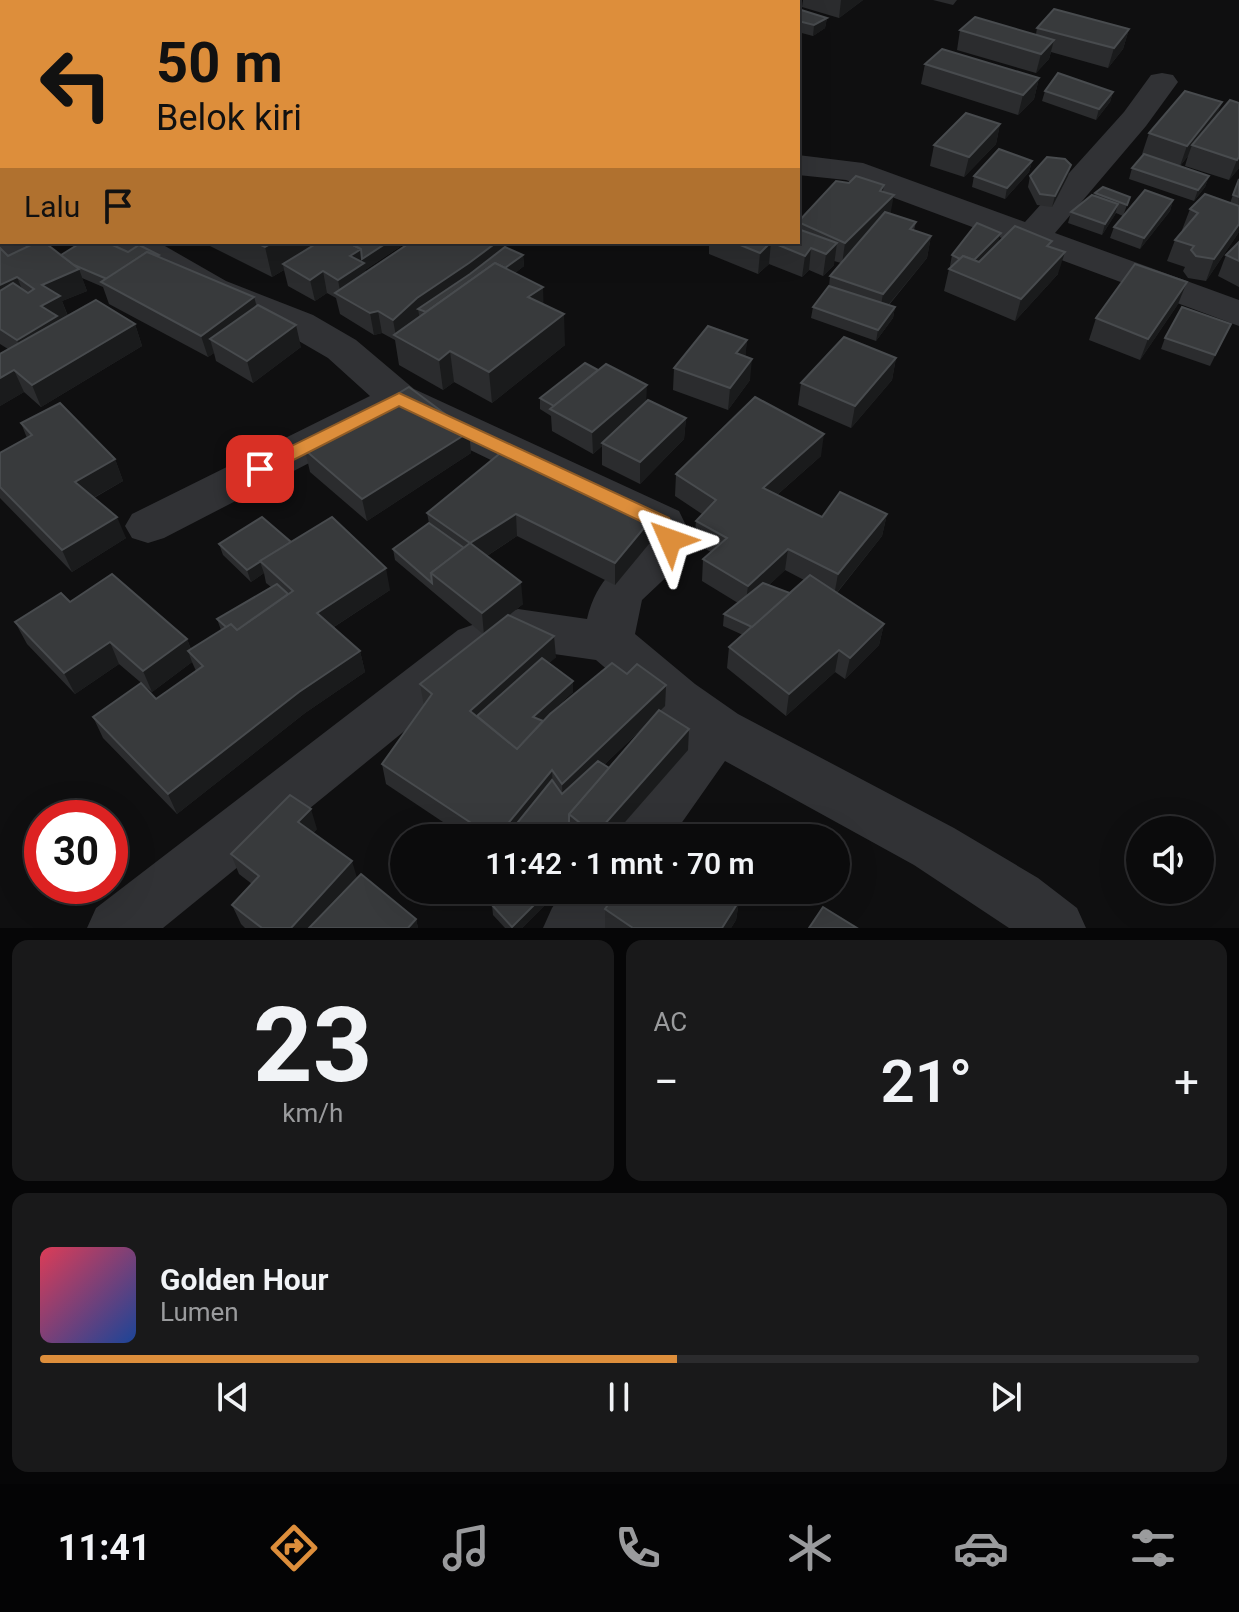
<!DOCTYPE html>
<html lang="id">
<meta charset="utf-8">
<style>
body{margin:0;font-family:Roboto,sans-serif;background:#19191a;color:#f1f3f6;height:100vh;display:flex;flex-direction:column;font-size:30px;white-space:nowrap}
*{box-sizing:border-box;margin:0}
p{font-size:26px;color:#9a9b9d}
.icon{flex:none;width:44px;height:44px;fill:none;stroke:currentColor;stroke-width:2;stroke-linecap:round;stroke-linejoin:round}
.map{position:relative;height:928px;overflow:hidden}
.drawer{display:flex;flex-direction:column;gap:12px;padding:12px;background:#060607;flex:1}
.drawer>*{flex:none}
.guide{position:absolute;left:0px;top:0px;width:800px;height:244px;box-shadow:0 8px 32px #0002,0 0 0 2px #2b2b2d;background:#dd8e3b;color:#111;overflow:hidden}
.fabs{position:absolute;left:1126px;top:816px;display:grid;gap:16px}
.fabs a{display:grid;place-items:center;width:88px;height:88px;border-radius:50%;background:#0b0b0c;box-shadow:0 8px 32px #0002,0 0 0 2px #2b2b2d;font-size:40px}
.speed{position:absolute;left:24px;top:800px;display:flex;gap:16px;font-size:40px;font-weight:700;text-align:center}
.speed>*{display:grid;place-content:center;width:104px;height:104px;border-radius:50%;background:#0b0b0c;box-shadow:0 8px 32px #0002,0 0 0 2px #2b2b2d;line-height:1}
.speed .limit{border:12px solid #d22;background:#fff;color:#111}
.pin{position:absolute;display:grid;place-items:center;width:68px;height:68px;color:#fff;margin:-34px;border-radius:16px;box-shadow:0 4px 12px #0006}
.me{position:absolute;width:88px;margin:-44px;rotate:313deg;stroke-linejoin:round;filter:drop-shadow(0 0 6px #0008)}
.turn{display:flex;align-items:center;gap:28px;height:168px;padding:0 24px;font-size:36px}
.turn .icon{width:104px;height:104px;stroke-width:2.5}
.turn b{display:block;font-size:56px;line-height:68px}
.then{display:flex;align-items:center;height:76px;padding:0 24px;background:#0003;gap:16px;font-size:30px}
.big{font-size:60px;font-weight:600;line-height:1.1}
.drawer .tile{flex:1;display:flex;flex-direction:column;justify-content:center;gap:12px;min-width:0;padding:0 28px;border-radius:16px;background:#19191a}
.drawer .dial{align-items:center;gap:0}
.dial b{font-size:104px;line-height:1}
.song{display:flex;align-items:center;gap:24px}
.cover{width:96px;height:96px;border-radius:12px;background:linear-gradient(135deg,hsl(350 70% 55%),hsl(220 70% 35%))}
.played{height:8px;border-radius:4px;background:linear-gradient(90deg,#dd8e3b 55%,#2b2b2d 55%)}
.keys{display:flex;justify-content:space-around;direction:ltr}
.heat{display:flex;justify-content:space-between;align-items:center;font-size:44px;direction:ltr}
.drawer .tiles{flex:1;display:grid;gap:12px;grid-template-columns:1fr 1fr}
.tile:last-child{grid-column:span 2}
.trip{position:absolute;left:390px;top:824px;width:460px;height:80px;border-radius:40px;background:#0b0b0c;box-shadow:0 8px 32px #0002,0 0 0 2px #2b2b2d;font-weight:600;line-height:80px;text-align:center}
.tabs{display:flex;height:128px;justify-content:space-around;align-items:center;background:#040405;color:#9a9b9d}
.tabs .icon{width:56px;height:56px}
.tabs .active{color:#dd8e3b}
.tabs b{font-size:36px;color:#f1f3f6}
.map>svg:first-child{display:block}
</style>
<div class="map">
<svg width="1239" height="928" viewBox="0 0 1239 928">
<rect width="100%" height="100%" fill="#0f0f10"/>
<g fill="none" stroke-linecap="round" stroke-linejoin="round">
<g fill="#313235" fill-rule="evenodd">
<path d="M0,0H24L25,2H2V8Z"/>
<path d="M403,0H434L435,2H404Z"/>
<path d="M594,0H623L593,2Z"/>
<path d="M1162,73L1173,75L1178,82L1146,126L1055,233L1239,300V326L846,180L798,175V155L863,163L1025,222L1124,112L1151,75Z"/>
<path d="M0,241L2,240L45,242L40,250L0,266Z"/>
<path d="M113,242H158L226,281L313,315L356,340L414,389L679,511L693,540L678,566L642,600L635,634L695,684L738,714L954,828L1038,878L1077,908L1086,928H1009L914,865L725,761L671,838H610L618,820L683,734L596,660L519,649L494,658L163,928H87L96,908L458,630L518,609L587,619C597,577 619,567 646,539L644,534L400,416L164,538L148,543L132,538L125,526L132,514L370,396L328,358L285,333L200,297L118,250Z"/>
<path d="M565,890H629L608,928H543L552,908Z"/>
</g>
</g>
<g fill="#2b2c2e" fill-rule="evenodd">
<path d="M89,0H157L159,1L158,0H283V2H90Z"/>
<path d="M303,0H412L416,2H303Z"/>
<path d="M694,0H759L758,2H700Z"/>
<path d="M803,0H863L839,18L802,7Z"/>
<path d="M933,0H957L953,5Z"/>
<path d="M798,9L827,18L825,28L813,36L798,32Z"/>
<path d="M1037,28L1129,29L1123,49L1108,68L1051,52L1049,59L1036,73L957,50L960,30L1036,34Z"/>
<path d="M925,64L1039,78L1034,99L1018,115L921,84Z"/>
<path d="M1045,91L1113,92L1110,102L1096,120L1042,101Z"/>
<path d="M1230,100L1239,168L1229,180L1185,166L1188,156L1180,166L1209,176L1205,187L1194,201L1129,179L1132,168L1168,162L1142,154L1149,133L1218,115Z"/>
<path d="M1000,124L996,144L964,177L930,166L934,145Z"/>
<path d="M1032,161L1029,172L1005,199L972,187L974,176Z"/>
<path d="M1071,165L1068,176L1052,207L1037,205L1028,187L1030,176Z"/>
<path d="M1239,179V232L1206,281L1188,278L1183,271L1185,267L1167,261L1175,240L1183,231L1182,230L1190,209L1230,203Z"/>
<path d="M882,192L891,214L916,222L914,230L931,236L927,258L889,305L895,307L893,318L876,341L811,318L813,307L829,286L830,276L841,263L834,261V265L823,276L809,270L802,277L769,264L758,274L709,254V242H798V222Z"/>
<path d="M1095,193L1130,197L1123,216L1116,213L1102,235L1068,223L1071,212L1094,196Z"/>
<path d="M1173,200L1170,211L1140,249L1110,238L1114,227Z"/>
<path d="M202,242H407L365,270L366,272L505,242V247L523,255L524,266L515,273L544,304L565,345L492,403L454,382L443,390L399,365L395,340L382,333L374,335L340,314L336,298L327,293L315,301L288,286L284,270L272,277Z"/>
<path d="M1239,242V287L1218,276L1226,255Z"/>
<path d="M999,243L1050,247L1058,274L1015,321L944,291L949,269L952,267L950,266L952,255Z"/>
<path d="M0,248L8,256L61,255L128,252L160,258L254,297L257,306L301,347L253,383L216,361L214,353L208,357L109,304L103,287L82,278L87,291L62,301L68,316L135,324L142,346L41,407L24,392L0,406L8,349L0,344Z"/>
<path d="M1178,304L1140,360L1089,340L1096,318Z"/>
<path d="M1231,324L1210,366L1161,349L1165,338Z"/>
<path d="M747,340L745,356L750,380L728,410L673,390L674,368Z"/>
<path d="M896,358L892,380L851,428L798,405L801,383Z"/>
<path d="M540,398L646,401L686,418L684,439L640,484L602,465V446L593,454L552,431L551,416L540,409Z"/>
<path d="M21,423L115,459L123,481L94,498L126,538L72,572L0,498V453L27,438Z"/>
<path d="M469,432L471,453L367,521L310,472L305,450Z"/>
<path d="M509,446L653,539L615,585L517,536L487,556L523,604L509,615L556,657L549,663L573,692L542,720L543,721L627,674L666,685L665,706L660,711L688,750L611,838H467L386,784L382,764L424,706L420,684L483,634L395,560L393,549L429,523L427,513ZM650,721L609,768L604,765Z"/>
<path d="M821,456L777,495L822,517L887,514L882,536L837,593L884,624L879,645L845,679L835,672L786,716L727,668L729,647L743,635L723,626L724,614L738,603L702,581L703,559L711,552L694,543L696,521L702,514L675,496L676,474ZM785,570L804,580L790,593L769,585Z"/>
<path d="M291,542L390,590L334,627L360,651L365,672L305,713L177,814L103,738L93,717L156,699L196,671L192,662L152,692L119,664L75,694L27,644L15,622L70,602L187,639L191,649L221,630L217,619L271,587L266,583L264,573L251,582L223,555L219,544Z"/>
<path d="M317,829L313,833L357,878L416,919L418,928H245L241,924L232,905L252,884L239,874L231,854Z"/>
<path d="M508,890H560L522,928H505L493,915L492,905Z"/>
<path d="M739,901L736,920L731,928H605V909Z"/>
</g>
<g fill="#1a1b1c">
<path d="M125,0H151L152,2H125Z"/>
<path d="M275,0H283V2H268Z"/>
<path d="M331,0H357L352,2H327Z"/>
<path d="M739,0H759L758,2H739Z"/>
<path d="M841,0H863L839,18Z"/>
<path d="M827,18L825,28L813,36L814,25Z"/>
<path d="M1129,29L1123,49L1108,68L1114,48Z"/>
<path d="M2,34V66L0,67V35Z"/>
<path d="M1054,40L1049,59L1036,73L1041,54Z"/>
<path d="M1039,78L1034,99L1018,115L1023,95Z"/>
<path d="M1113,92L1110,102L1096,120L1099,109Z"/>
<path d="M1222,102L1215,122L1192,145L1188,156L1180,166L1187,146Z"/>
<path d="M1000,124L996,144L964,177L969,157Z"/>
<path d="M1239,157V168L1229,180L1237,160Z"/>
<path d="M1032,161L1029,172L1005,199L1007,188Z"/>
<path d="M1071,165L1068,176L1052,207L1055,196Z"/>
<path d="M1209,176L1205,187L1194,201L1198,190Z"/>
<path d="M884,185L880,206L894,195L890,216L842,264L845,243Z"/>
<path d="M1173,200L1170,211L1140,249L1144,238Z"/>
<path d="M2,201V233L0,228V202Z"/>
<path d="M1118,204L1115,215L1102,235L1105,224Z"/>
<path d="M1239,224V232L1206,281L1214,259Z"/>
<path d="M1001,233L998,244L968,275L970,264Z"/>
<path d="M931,236L927,258L879,316L883,294Z"/>
<path d="M274,242H333L283,264L284,270L272,277L265,247Z"/>
<path d="M388,242H407L365,270L368,284L341,296L338,280L350,256L361,249Z"/>
<path d="M497,242H505L506,258L418,309L420,320L396,336L393,320L417,298Z"/>
<path d="M771,242L769,264L758,274L760,253Z"/>
<path d="M837,243L834,265L823,276L826,254Z"/>
<path d="M811,248L809,270L802,277L805,256Z"/>
<path d="M1065,252L1058,274L1015,321L1021,299Z"/>
<path d="M523,255L524,266L497,287L487,282Z"/>
<path d="M79,269L87,291L62,301L68,317L26,361L17,340L41,306L42,285Z"/>
<path d="M323,271L327,293L315,301L310,280Z"/>
<path d="M17,277L26,299L0,311V285Z"/>
<path d="M1187,282L1178,304L1140,360L1148,339Z"/>
<path d="M543,287L544,317L528,297Z"/>
<path d="M254,297L260,319L210,339L214,353L208,357L201,336Z"/>
<path d="M895,307L893,318L876,341L878,330Z"/>
<path d="M378,311L382,333L374,335L370,313Z"/>
<path d="M564,314L565,345L492,403L489,372Z"/>
<path d="M135,324L142,346L41,407L32,385Z"/>
<path d="M296,325L301,347L253,383L247,361Z"/>
<path d="M747,340L745,362L736,353Z"/>
<path d="M450,351L454,382L443,390L439,360Z"/>
<path d="M896,358L892,380L851,428L855,406Z"/>
<path d="M752,359L750,380L728,410L730,388Z"/>
<path d="M14,370L24,392L0,406V378Z"/>
<path d="M647,385L646,406L602,443V446L593,454L592,432Z"/>
<path d="M686,418L684,439L640,484V462Z"/>
<path d="M469,432L471,453L367,521L362,499Z"/>
<path d="M824,434L821,456L761,509L763,488Z"/>
<path d="M115,459L123,481L84,503L75,482Z"/>
<path d="M516,514L517,536L473,565L470,543Z"/>
<path d="M887,514L882,536L834,596L838,574Z"/>
<path d="M117,517L126,538L72,572L62,550Z"/>
<path d="M653,517V539L615,585V563Z"/>
<path d="M788,549L785,570L745,608L748,586Z"/>
<path d="M260,562L264,573L251,582L247,570Z"/>
<path d="M386,568L390,590L323,634L317,613Z"/>
<path d="M521,582L523,604L484,635L482,613Z"/>
<path d="M884,624L879,645L845,679L850,658Z"/>
<path d="M554,636L556,657L479,727L470,711Z"/>
<path d="M187,639L194,658L188,651L192,662L152,692L143,671Z"/>
<path d="M110,642L119,664L75,694L64,673Z"/>
<path d="M839,650L835,672L786,716L789,694Z"/>
<path d="M360,651L365,672L305,713L177,814L168,794L299,692Z"/>
<path d="M573,681V692L534,728L533,717Z"/>
<path d="M666,685L665,706L563,805L562,784Z"/>
<path d="M689,729L688,750L611,838H595V835Z"/>
<path d="M552,770L553,791L515,838H496Z"/>
<path d="M311,809L317,829L305,842L298,822Z"/>
<path d="M352,861L358,881L316,928H291Z"/>
<path d="M549,890H560L522,928H512Z"/>
<path d="M739,901L736,920L731,928H722Z"/>
<path d="M416,919L418,928H408Z"/>
</g>
<g fill="#383a3c" stroke="#484b4e" stroke-width="2">
<path d="M91,0H131L125,2H94Z"/>
<path d="M147,0H157L160,2H140Z"/>
<path d="M168,0H275L268,2H170Z"/>
<path d="M313,0H331L327,2H316Z"/>
<path d="M351,0H412L416,2H346Z"/>
<path d="M503,0H521L517,2H505L501,1Z"/>
<path d="M527,0H562L567,2H523Z"/>
<path d="M2,5V34L0,35V6Z"/>
<path d="M798,9L827,18L814,25L798,21Z"/>
<path d="M1054,9L1129,29L1114,48L1037,28Z"/>
<path d="M975,17L1054,40L1041,54L960,30Z"/>
<path d="M942,49L1039,78L1023,95L925,64Z"/>
<path d="M1058,73L1113,92L1099,109L1045,91Z"/>
<path d="M2,75V201L0,202V76Z"/>
<path d="M1185,91L1222,102L1187,146L1149,133Z"/>
<path d="M1230,100L1239,103V157L1237,160L1192,145Z"/>
<path d="M966,113L1000,124L969,157L934,145Z"/>
<path d="M999,149L1032,161L1007,188L974,176Z"/>
<path d="M1144,154L1209,176L1198,190L1132,168Z"/>
<path d="M1047,157L1065,159L1071,165L1055,196L1040,194L1030,176Z"/>
<path d="M856,176L884,185L880,191L894,195L845,243L798,222L836,181L849,183Z"/>
<path d="M1239,179V197L1233,195Z"/>
<path d="M1103,187L1130,197L1127,205L1095,193Z"/>
<path d="M1145,190L1173,200L1144,238L1114,227Z"/>
<path d="M1205,194L1239,206V224L1214,259L1196,256L1191,250L1194,246L1175,240L1198,213L1190,209Z"/>
<path d="M1092,195L1118,204L1105,224L1071,212Z"/>
<path d="M885,212L916,222L910,229L931,236L883,294L830,276Z"/>
<path d="M977,223L1001,233L974,260L963,256L960,259L952,255Z"/>
<path d="M1015,226L1052,241L1047,246L1065,252L1021,299L949,269L963,256L979,262Z"/>
<path d="M798,229L837,243L826,254L811,248L805,256L771,242L760,253L733,242H798Z"/>
<path d="M37,242H44L79,269L42,285L60,296L41,306L57,316L17,340L0,329V291L13,283L28,293L34,289L17,277L0,285V248L8,256Z"/>
<path d="M82,242H106L128,252L139,245L159,255L157,256L147,252L107,279L74,265L61,255Z"/>
<path d="M254,242H274L265,247Z"/>
<path d="M319,242H347L361,249L350,256L364,263L338,280L323,271L310,280L283,264Z"/>
<path d="M347,242H388L362,259L361,249Z"/>
<path d="M411,242H497L469,263L417,298L393,320L378,311L370,313L335,293Z"/>
<path d="M1239,242V261L1226,255Z"/>
<path d="M505,247L523,255L505,268L495,263L426,312L418,309L470,274Z"/>
<path d="M147,252L254,297L201,336L101,282Z"/>
<path d="M495,263L543,287L528,297L564,314L489,372L450,351L439,360L394,335Z"/>
<path d="M1135,264L1187,282L1148,339L1096,318Z"/>
<path d="M829,286L895,307L878,330L813,307Z"/>
<path d="M96,300L135,324L32,385L14,370L0,378V354Z"/>
<path d="M258,305L296,325L247,361L210,339Z"/>
<path d="M1182,307L1231,324L1215,355L1165,338Z"/>
<path d="M708,326L747,340L736,353L752,359L730,388L674,368Z"/>
<path d="M844,337L896,358L855,406L801,383Z"/>
<path d="M585,363L598,370L554,406L540,398Z"/>
<path d="M606,364L647,385L592,432L550,409Z"/>
<path d="M409,387L469,432L362,499L305,450Z"/>
<path d="M755,397L824,434L763,488L822,517L840,492L887,514L838,574L788,549L748,586L703,559L727,538L696,521L716,500L676,474Z"/>
<path d="M648,400L686,418L640,462L602,443Z"/>
<path d="M60,403L115,459L75,482L117,517L62,550L0,487V453L32,435L21,423Z"/>
<path d="M509,446L560,476L562,474L653,517L615,563L516,514L470,543L427,513Z"/>
<path d="M262,517L291,542L247,570L219,544Z"/>
<path d="M332,517L386,568L317,613L360,651L299,692L168,794L93,717L141,683L156,699L203,666L188,651L231,624L237,630L293,591L260,561Z"/>
<path d="M429,523L464,548L431,573L432,583L393,549Z"/>
<path d="M470,543L521,582L482,613L431,573Z"/>
<path d="M112,574L187,639L143,671L110,642L64,673L15,622L61,593L70,602Z"/>
<path d="M810,575L884,624L850,658L839,650L789,694L729,647Z"/>
<path d="M763,583L790,593L752,627L724,614Z"/>
<path d="M277,584L288,594L237,630L231,624L226,627L217,619Z"/>
<path d="M508,615L554,636L470,711L517,749L550,714L612,663L627,674L637,664L666,685L562,784L552,770L496,838H494L382,764L432,694L420,684Z"/>
<path d="M542,658L573,681L533,717L543,721L517,749L477,716Z"/>
<path d="M659,710L689,729L595,835L569,814Z"/>
<path d="M598,761L609,768L569,814V824L587,838H505L552,780L562,794Z"/>
<path d="M290,795L311,809L298,822L352,861L291,928H262L232,905L259,876L231,854Z"/>
<path d="M361,874L416,919L408,928H309Z"/>
<path d="M508,890H549L512,927L492,905Z"/>
<path d="M619,890H722L739,901L722,928H633L605,909Z"/>
<path d="M823,907L857,928H809Z"/>
</g>
<path fill="#dd8e3b" stroke="#905c26" stroke-width="2" d="M399,393L669,518L679,540L677,545H663L655,528L399,406L266,474H253L250,469L253,465Z"/>
</svg>
<div class="fabs">
<a><svg class="icon" aria-label="sound" viewBox="0 0 24 24"><path d="M4 9h4l5-4v14l-5-4H4zM17 9q2 3 0 6"/></svg></a>
</div>
<div class="speed"><div class="limit">30</div></div>
<div class="pin" style="left:260px;top:469px;background:#d93025"><svg class="icon" aria-label="arrive" viewBox="0 0 24 24"><path d="M6 21V4h12l-3 4 3 4H6"/></svg></div>
<svg class="me" style="left:670px;top:540px" viewBox="-20 -20 40 40"><path d="M0-17L14 15 0 8-14 15z" fill="#dd8e3b" stroke="#fff" stroke-width="4"/></svg>
<div class="trip">11:42 · 1 mnt · 70 m</div>
<div class="guide">
<div class="turn"><svg class="icon" aria-label="left" viewBox="0 0 24 24"><path d="M17 20v-9H6M10 6l-5 5 5 5"/></svg><div><b>50 m</b>Belok kiri</div></div>
<div class="then">Lalu<svg class="icon" aria-label="arrive" viewBox="0 0 24 24"><path d="M6 21V4h12l-3 4 3 4H6"/></svg></div>
</div>
</div>
<section class="drawer">
<div class="tiles">
<div class="tile dial"><b>23</b><p>km/h</p></div>
<div class="tile"><p>AC</p>
<div class="heat"><a>−</a><b class="big">21°</b><a>+</a></div>
</div>
<div class="tile">
<div class="song"><i class="cover"></i><div><b>Golden Hour</b><p>Lumen</p></div></div>
<div class="played"></div>
<div class="keys"><svg class="icon" aria-label="previous" viewBox="0 0 24 24"><path d="M18 5L8 12l10 7zM5 5v14"/></svg><svg class="icon" aria-label="pause" viewBox="0 0 24 24"><path d="M8 5v14M16 5v14"/></svg><svg class="icon" aria-label="next" viewBox="0 0 24 24"><path d="M6 5l10 7-10 7zM19 5v14"/></svg></div>
</div>
</div>
</section>
<nav class="tabs">
<b>11:41</b>
<svg class="icon active" aria-label="directions" viewBox="0 0 24 24"><path d="M12 3l9 9-9 9-9-9zM9 14v-3h6M13 9l2 2-2 2"/></svg>
<svg class="icon" aria-label="music" viewBox="0 0 24 24"><path d="M9 18V5l10-2v13"/><circle cx="6" cy="18" r="3"/><circle cx="16" cy="16" r="3"/></svg>
<svg class="icon" aria-label="phone" viewBox="0 0 24 24"><path d="M5 4h4l2 5-3 2q2 4 5 5l2-3 5 2v4C11 20 4 13 5 4z"/></svg>
<svg class="icon" aria-label="climate" viewBox="0 0 24 24"><path d="M12 3v18M4 7l16 10M4 17L20 7"/></svg>
<svg class="icon" aria-label="car" viewBox="0 0 24 24"><path d="M5 17H2v-5l4-1 3-4h7l3 4 3 1v5h-3M9 17h6M6 11h13"/><circle cx="7" cy="17" r="2"/><circle cx="17" cy="17" r="2"/></svg>
<svg class="icon" aria-label="filters" viewBox="0 0 24 24"><path d="M4 7h16M4 17h16"/><circle cx="9" cy="7" r="2"/><circle cx="15" cy="17" r="2"/></svg>
</nav>
